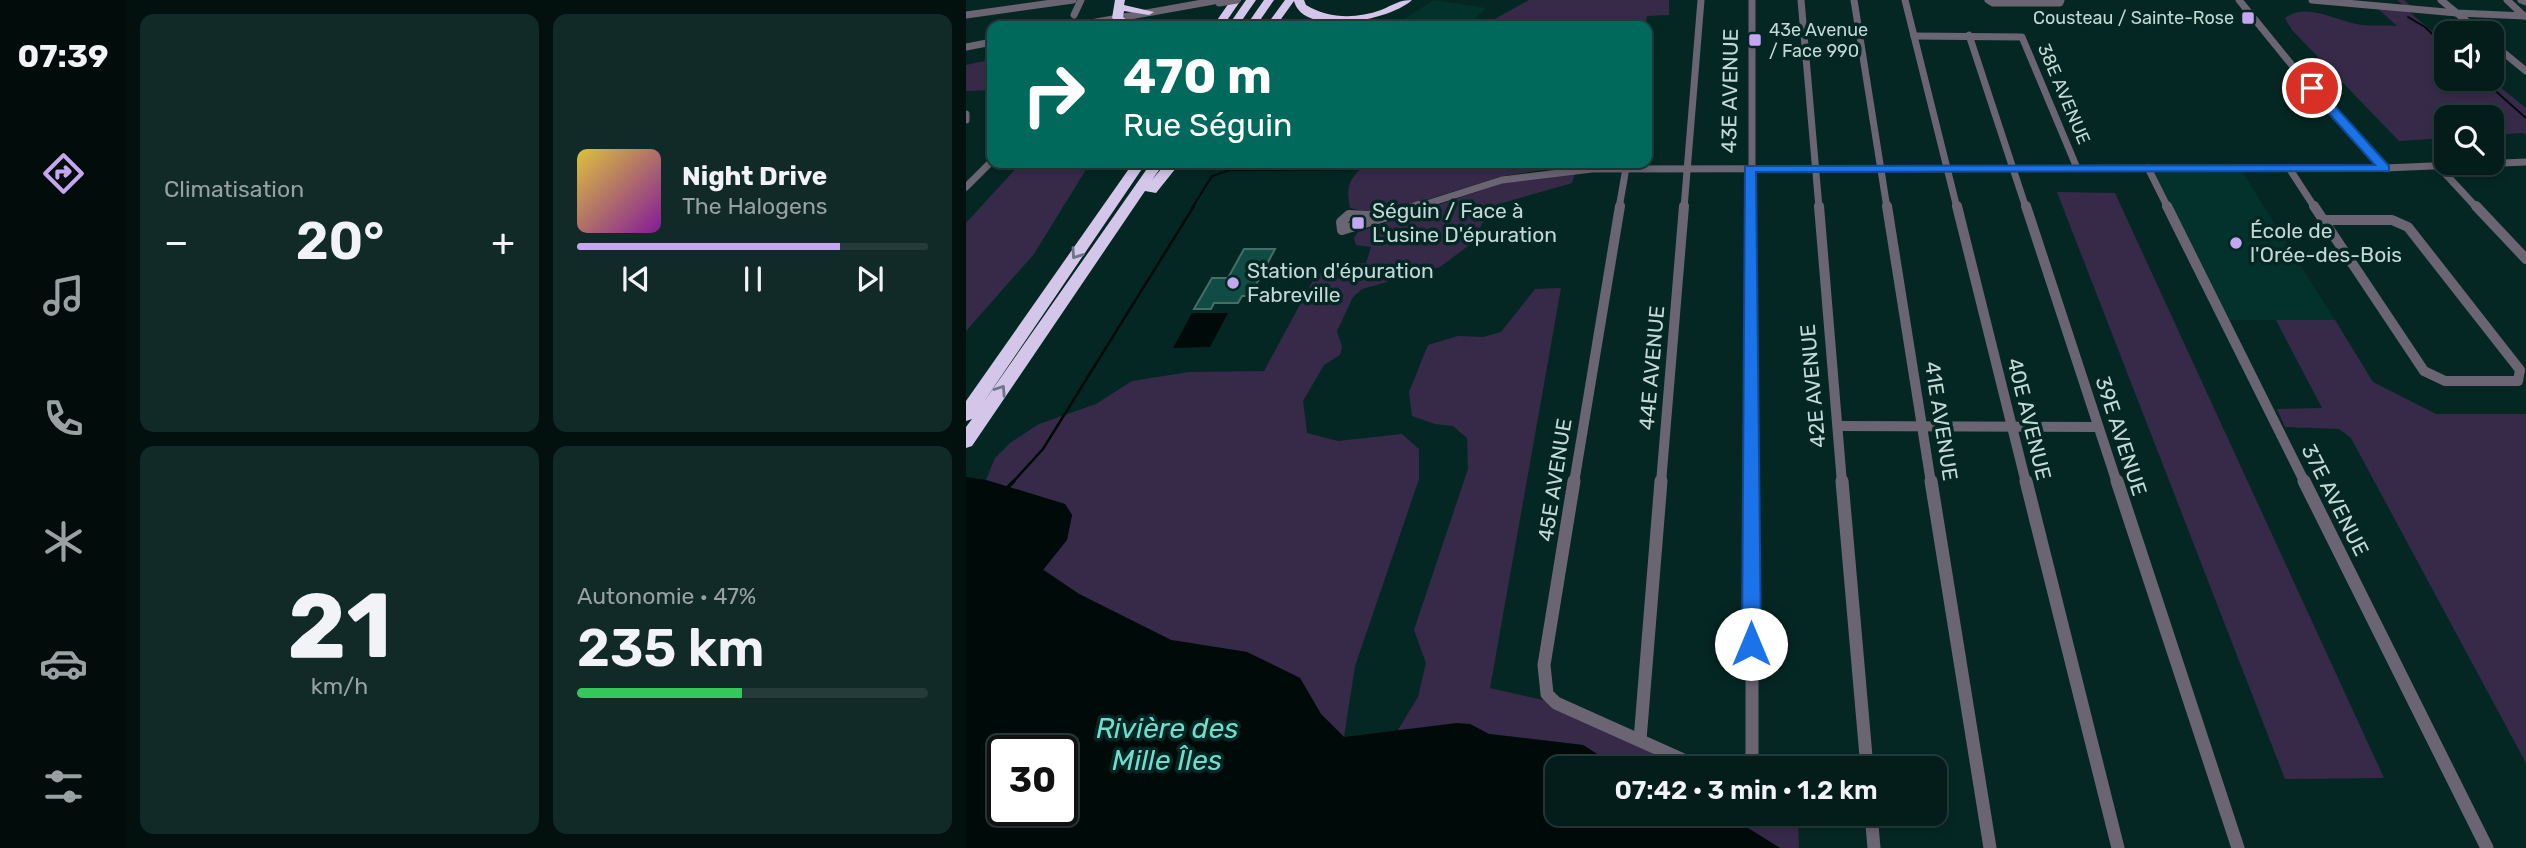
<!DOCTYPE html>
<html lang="fr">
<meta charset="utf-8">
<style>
body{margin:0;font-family:Rubik,sans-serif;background:#122a27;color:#f1f3f6;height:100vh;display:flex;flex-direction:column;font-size:26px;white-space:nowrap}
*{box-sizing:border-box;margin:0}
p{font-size:23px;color:#97a2a2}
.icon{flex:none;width:38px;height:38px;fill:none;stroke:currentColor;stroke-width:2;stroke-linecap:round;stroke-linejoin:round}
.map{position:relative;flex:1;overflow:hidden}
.sheet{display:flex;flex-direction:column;gap:14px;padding:14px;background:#02100e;width:840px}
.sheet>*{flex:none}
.top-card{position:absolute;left:21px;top:21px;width:665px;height:147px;border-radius:14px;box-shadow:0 4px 10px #0003,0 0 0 2px #253b39;background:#00695c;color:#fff;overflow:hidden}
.fabs{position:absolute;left:1468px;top:21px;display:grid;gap:14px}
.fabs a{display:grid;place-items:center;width:70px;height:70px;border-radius:14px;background:#041d1a;box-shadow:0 4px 10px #0003,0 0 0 2px #253b39;font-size:35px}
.speed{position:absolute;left:21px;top:735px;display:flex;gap:14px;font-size:35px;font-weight:700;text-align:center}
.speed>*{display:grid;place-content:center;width:91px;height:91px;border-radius:50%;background:#041d1a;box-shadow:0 4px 10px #0003,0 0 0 2px #253b39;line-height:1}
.speed .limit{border:4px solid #111;border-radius:10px;background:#fff;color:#111}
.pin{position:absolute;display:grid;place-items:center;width:60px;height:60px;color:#fff;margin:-30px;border:4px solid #fff;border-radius:50%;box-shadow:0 2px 7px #0007}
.me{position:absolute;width:77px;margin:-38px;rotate:0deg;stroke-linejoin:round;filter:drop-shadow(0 0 5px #0008)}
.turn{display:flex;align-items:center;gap:24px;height:147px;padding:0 21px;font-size:32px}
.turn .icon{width:91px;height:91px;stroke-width:2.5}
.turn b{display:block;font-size:49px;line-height:60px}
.big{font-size:52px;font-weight:600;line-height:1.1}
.sheet .widget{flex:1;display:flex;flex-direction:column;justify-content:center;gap:10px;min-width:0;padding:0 24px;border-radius:14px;background:#122a27}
.sheet .dial{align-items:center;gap:0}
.dial b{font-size:91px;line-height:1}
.song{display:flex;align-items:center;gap:21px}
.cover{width:84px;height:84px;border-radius:10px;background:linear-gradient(135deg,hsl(50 70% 55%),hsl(290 70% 35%))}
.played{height:7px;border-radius:4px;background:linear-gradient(90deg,#c5a6f0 75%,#253b39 75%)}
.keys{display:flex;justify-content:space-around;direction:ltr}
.heat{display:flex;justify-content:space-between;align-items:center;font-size:38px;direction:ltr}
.charge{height:10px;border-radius:5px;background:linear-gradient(90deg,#34c759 47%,#253b39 0)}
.sheet .tiles{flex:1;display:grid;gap:14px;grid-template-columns:repeat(2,1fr)}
.trip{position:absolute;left:579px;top:756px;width:402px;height:70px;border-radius:14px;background:#041d1a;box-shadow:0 4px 10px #0003,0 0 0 2px #253b39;font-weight:600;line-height:70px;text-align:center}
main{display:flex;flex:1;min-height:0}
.menu{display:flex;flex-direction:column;width:126px;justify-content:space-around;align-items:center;background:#020c0a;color:#97a2a2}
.menu .icon{width:49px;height:49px}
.menu .current{color:#c5a6f0}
.menu b{font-size:32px;color:#f1f3f6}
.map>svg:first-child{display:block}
</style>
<main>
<nav class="menu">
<b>07:39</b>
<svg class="icon current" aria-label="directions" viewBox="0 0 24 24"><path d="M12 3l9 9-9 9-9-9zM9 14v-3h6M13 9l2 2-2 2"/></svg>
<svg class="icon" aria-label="music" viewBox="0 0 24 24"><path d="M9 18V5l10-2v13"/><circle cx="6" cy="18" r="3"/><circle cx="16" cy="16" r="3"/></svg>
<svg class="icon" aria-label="phone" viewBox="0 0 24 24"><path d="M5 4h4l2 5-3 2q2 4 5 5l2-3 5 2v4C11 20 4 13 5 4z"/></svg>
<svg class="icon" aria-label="climate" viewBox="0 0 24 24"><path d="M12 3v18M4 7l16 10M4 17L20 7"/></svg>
<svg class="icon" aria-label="car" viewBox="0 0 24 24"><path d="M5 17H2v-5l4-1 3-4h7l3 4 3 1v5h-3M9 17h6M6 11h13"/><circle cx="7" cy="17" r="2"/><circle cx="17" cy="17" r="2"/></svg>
<svg class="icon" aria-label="filters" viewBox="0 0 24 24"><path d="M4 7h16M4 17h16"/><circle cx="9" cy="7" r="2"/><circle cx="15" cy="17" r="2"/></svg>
</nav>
<section class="sheet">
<div class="tiles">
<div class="widget"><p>Climatisation</p>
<div class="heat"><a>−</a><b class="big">20°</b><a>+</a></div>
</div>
<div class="widget">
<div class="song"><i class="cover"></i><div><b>Night Drive</b><p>The Halogens</p></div></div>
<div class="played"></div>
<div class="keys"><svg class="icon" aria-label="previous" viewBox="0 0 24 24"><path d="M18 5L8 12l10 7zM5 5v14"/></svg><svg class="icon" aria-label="pause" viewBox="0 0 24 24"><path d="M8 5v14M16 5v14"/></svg><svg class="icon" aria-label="next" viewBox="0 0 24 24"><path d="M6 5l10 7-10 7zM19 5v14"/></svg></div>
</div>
<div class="widget dial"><b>21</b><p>km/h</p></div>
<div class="widget"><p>Autonomie · 47%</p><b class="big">235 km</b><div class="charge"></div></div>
</div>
</section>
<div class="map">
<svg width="1560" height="848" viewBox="0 0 1560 848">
<rect width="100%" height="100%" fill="#052723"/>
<g fill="#03312b">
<path d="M468,0L520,8L502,26H414L435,21Z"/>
<path d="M1182,168H1274L1369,320H1257Z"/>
</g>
<g fill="#372a49">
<path d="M563,0H703V15L681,16L679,26H516Z"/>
<path d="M1431,0H1438L1449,10H1441L1480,43V79H1524L1560,108V135L1557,133L1526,135V117H1480V138L1433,141L1326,30L1319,18C1341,1 1371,22 1396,25C1407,26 1419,25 1431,26L1409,6L1440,8Z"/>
<path d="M26,53V90L0,91V65L18,61Z"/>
<path d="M55,163H124L68,254L0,331V223Z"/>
<path d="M430,163H624L537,176L412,215L384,208C380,187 382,180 398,166L413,168Z"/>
<path d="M609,173L606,183L533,204L517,222L506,243L474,267L396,289L387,297L371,331L376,347L374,355L358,365L337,401L341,433L372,441L436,434L453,449V479L389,666L378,737L355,714L334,678L281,652L205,640L113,594L77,569L101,540L106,515L99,504L20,480L29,458L44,443L73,424L130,404L166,381L223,372L298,371L351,273L377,272L382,264L400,263L405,247L390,245L388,238L392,232L537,183Z"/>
<path d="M1091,192L1149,193L1418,778L1319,779Z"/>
<path d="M595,288L524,688L590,703L735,768H653L617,745L523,734L504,724L432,730L452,697L460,663L448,630L502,469L501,438L487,426L469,424L446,416L443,392L462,345L492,336L517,337L535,332L569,289Z"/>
<path d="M1310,320H1369L1407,382L1470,414H1560V763L1385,438L1373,429L1319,427L1311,409L1356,408Z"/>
<path d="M753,814H832L833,848H814L777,825Z"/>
</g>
<g fill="#000b09" fill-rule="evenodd">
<path d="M226,313H262L244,347L207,348Z"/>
<path d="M0,477L20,480L99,504L106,515L101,540L77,570L113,594L205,640L281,652L334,678L355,714L378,737L491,723L504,724L523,734L617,745L653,768H592V814H753L777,825L814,848H0ZM37,751H96V810H37Z"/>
</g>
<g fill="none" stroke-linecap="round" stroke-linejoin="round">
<g stroke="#000b09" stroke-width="2">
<path d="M1442,17L1459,27L1480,47"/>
<path d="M1516,79L1560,118"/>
<path d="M226,208L246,176L264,170L396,169"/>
</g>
<path stroke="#000b09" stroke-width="2.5" d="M46,483L77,449L228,206"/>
<path stroke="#000b09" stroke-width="3.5" d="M42,487L48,481"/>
</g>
<path fill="#104b44" stroke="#436f68" stroke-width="2" d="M278,249H309L284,296H276L272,303H248L245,309H228L246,278H262Z"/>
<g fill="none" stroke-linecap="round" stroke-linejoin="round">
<g stroke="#6b6573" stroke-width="7">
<path d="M786,0V208"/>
<path d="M835,0L853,208"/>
<path d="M888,0L921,208"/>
<path d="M939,0L991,208"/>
<path d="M1022,0L1027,3H1094L1095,0"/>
<path d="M1273,0L1329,69L1419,168"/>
<path d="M1346,0L1491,13L1560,16"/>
<path d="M1475,0L1515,33"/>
<path d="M1541,0L1558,16"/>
<path d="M1555,0L1560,2"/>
<path d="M0,15L107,0"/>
<path d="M108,15L115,0"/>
<path d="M108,26L253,0"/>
<path d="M1003,35L1060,208"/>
<path d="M948,36L1056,37L1111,168"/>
<path d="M1526,43L1560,71"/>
<path d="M0,47L26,42"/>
<path d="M0,114V120"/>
<path d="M1182,168L1202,208"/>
<path d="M1323,168L1349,208"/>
<path d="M1474,168L1511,208"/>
<path d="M0,187L26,161"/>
<path d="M448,208L536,180L626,169L1419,168L1560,162"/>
<path d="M653,208L660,168"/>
<path d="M718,208L735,0"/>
</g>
<g stroke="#6b6573" stroke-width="10">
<path d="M786,206V483"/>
<path d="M853,206L876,483"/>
<path d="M921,206L965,483"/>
<path d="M991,206L1060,483"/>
<path d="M1060,206L1151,483"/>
<path d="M1201,206L1339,483"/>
<path d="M1348,206L1458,371L1479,381H1552L1554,370L1442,227L1426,220H1358"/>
<path d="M1510,206L1560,259"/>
<path d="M383,215L418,217L376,230L375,222Z"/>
<path d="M418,217L453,206"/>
<path d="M872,426L1132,427"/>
<path d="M608,483L654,206"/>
<path d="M695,483L718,206"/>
</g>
<g stroke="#6b6573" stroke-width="13">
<path d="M608,481L578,665L581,694L590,703L735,768"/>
<path d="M876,481L901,768"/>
<path d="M965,481L1024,848"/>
<path d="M1060,481L1152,848"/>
<path d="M1151,481L1272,848"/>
<path d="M1338,481L1521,848"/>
<path d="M674,740L695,481"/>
<path d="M780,768L786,754V481"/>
<path d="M905,814L908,848"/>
</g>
<g fill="#d4c6e9" fill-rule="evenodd">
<path d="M149,0H159L158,5L188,12L183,15L158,11L157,17L162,21L153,23L146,18Z"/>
<path d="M265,0H275L257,26H247Z"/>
<path d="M280,0H290L272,26H262Z"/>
<path d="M298,0H308L290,26H280Z"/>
<path d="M319,0H338L340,5C363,19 390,19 415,10C427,5 433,0 446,0C425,20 338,38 328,1L310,26H300Z"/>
<path d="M167,163H180L17,403L185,163H198L186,180L200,163H214L190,193L179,191L6,446L0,448V427L6,419L0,421V401Z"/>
</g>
<path stroke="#6b6573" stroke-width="7" d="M253,3L271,0"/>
</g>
<defs><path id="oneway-chevron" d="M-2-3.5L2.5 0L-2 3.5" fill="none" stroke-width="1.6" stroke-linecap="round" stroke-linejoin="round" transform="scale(1.75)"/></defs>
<g stroke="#6c7686">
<use href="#oneway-chevron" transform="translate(110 254) rotate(125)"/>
<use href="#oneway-chevron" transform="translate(35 390) rotate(-56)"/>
</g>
<path fill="#1a73e8" stroke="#114b97" stroke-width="2" d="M1342,85H1350L1423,166V171L790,172L795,644L792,651L785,653L778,651L776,644L779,166L1409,165L1342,90Z"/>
<g fill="#c5a6f0" stroke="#052723" stroke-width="2.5">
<rect x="1275" y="11" width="14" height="14" rx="3.5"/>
<rect x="782" y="33" width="14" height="14" rx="3.5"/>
<rect x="385" y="216" width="14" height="14" rx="3.5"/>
<circle cx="1270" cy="243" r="7"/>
<circle cx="267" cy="283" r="7"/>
</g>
<g text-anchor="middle" stroke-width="7" stroke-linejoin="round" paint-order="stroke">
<g font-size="18" fill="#c3d9d5" stroke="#052723" text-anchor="end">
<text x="1268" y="24">Cousteau / Sainte-Rose</text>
<text x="803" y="36" text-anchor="start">43e Avenue<tspan x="803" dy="21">/ Face 990</tspan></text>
</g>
<g font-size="18" fill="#c3d9d5" stroke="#052723">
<text transform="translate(1098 94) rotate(67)" y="6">38E AVENUE</text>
</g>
<g font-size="21" fill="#c3d9d5" stroke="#052723">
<text transform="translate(764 91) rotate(-89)" y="7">43E AVENUE</text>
<text transform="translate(686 368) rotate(-85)" y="7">44E AVENUE</text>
<text transform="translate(847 386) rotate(-95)" y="7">42E AVENUE</text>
<text transform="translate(1063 419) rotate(76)" y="7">40E AVENUE</text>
<text transform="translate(975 421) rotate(81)" y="7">41E AVENUE</text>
<text transform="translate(1155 436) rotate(72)" y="7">39E AVENUE</text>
<text transform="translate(589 480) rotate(-81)" y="7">45E AVENUE</text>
<text transform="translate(1369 500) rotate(63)" y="7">37E AVENUE</text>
</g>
<g font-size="21" fill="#c3d9d5" stroke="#052723" text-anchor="start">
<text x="406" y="218">Séguin / Face à<tspan x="406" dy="24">L'usine D'épuration</tspan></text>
<text x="1284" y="238">École de<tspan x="1284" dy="24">l'Orée-des-Bois</tspan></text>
<text x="281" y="278">Station d'épuration<tspan x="281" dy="24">Fabreville</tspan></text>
</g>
<g font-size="28" font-style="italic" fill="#70decd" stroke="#052723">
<text x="201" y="738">Rivière des<tspan x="201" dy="32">Mille Îles</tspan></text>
</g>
</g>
</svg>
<div class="fabs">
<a><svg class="icon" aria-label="sound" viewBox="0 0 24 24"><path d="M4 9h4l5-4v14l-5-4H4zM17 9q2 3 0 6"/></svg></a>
<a><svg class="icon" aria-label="search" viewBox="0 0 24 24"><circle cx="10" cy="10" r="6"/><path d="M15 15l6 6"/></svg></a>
</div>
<div class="speed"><div class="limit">30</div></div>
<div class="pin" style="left:1346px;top:88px;background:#d93025"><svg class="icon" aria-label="arrive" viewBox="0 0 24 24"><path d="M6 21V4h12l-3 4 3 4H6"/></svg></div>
<svg class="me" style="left:785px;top:644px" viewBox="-20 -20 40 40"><circle r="19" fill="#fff"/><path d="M0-13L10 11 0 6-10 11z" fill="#1a73e8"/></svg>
<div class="trip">07:42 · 3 min · 1.2 km</div>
<div class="top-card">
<div class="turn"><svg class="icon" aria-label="right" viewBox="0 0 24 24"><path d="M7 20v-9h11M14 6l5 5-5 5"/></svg><div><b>470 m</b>Rue Séguin</div></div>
</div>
</div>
</main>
